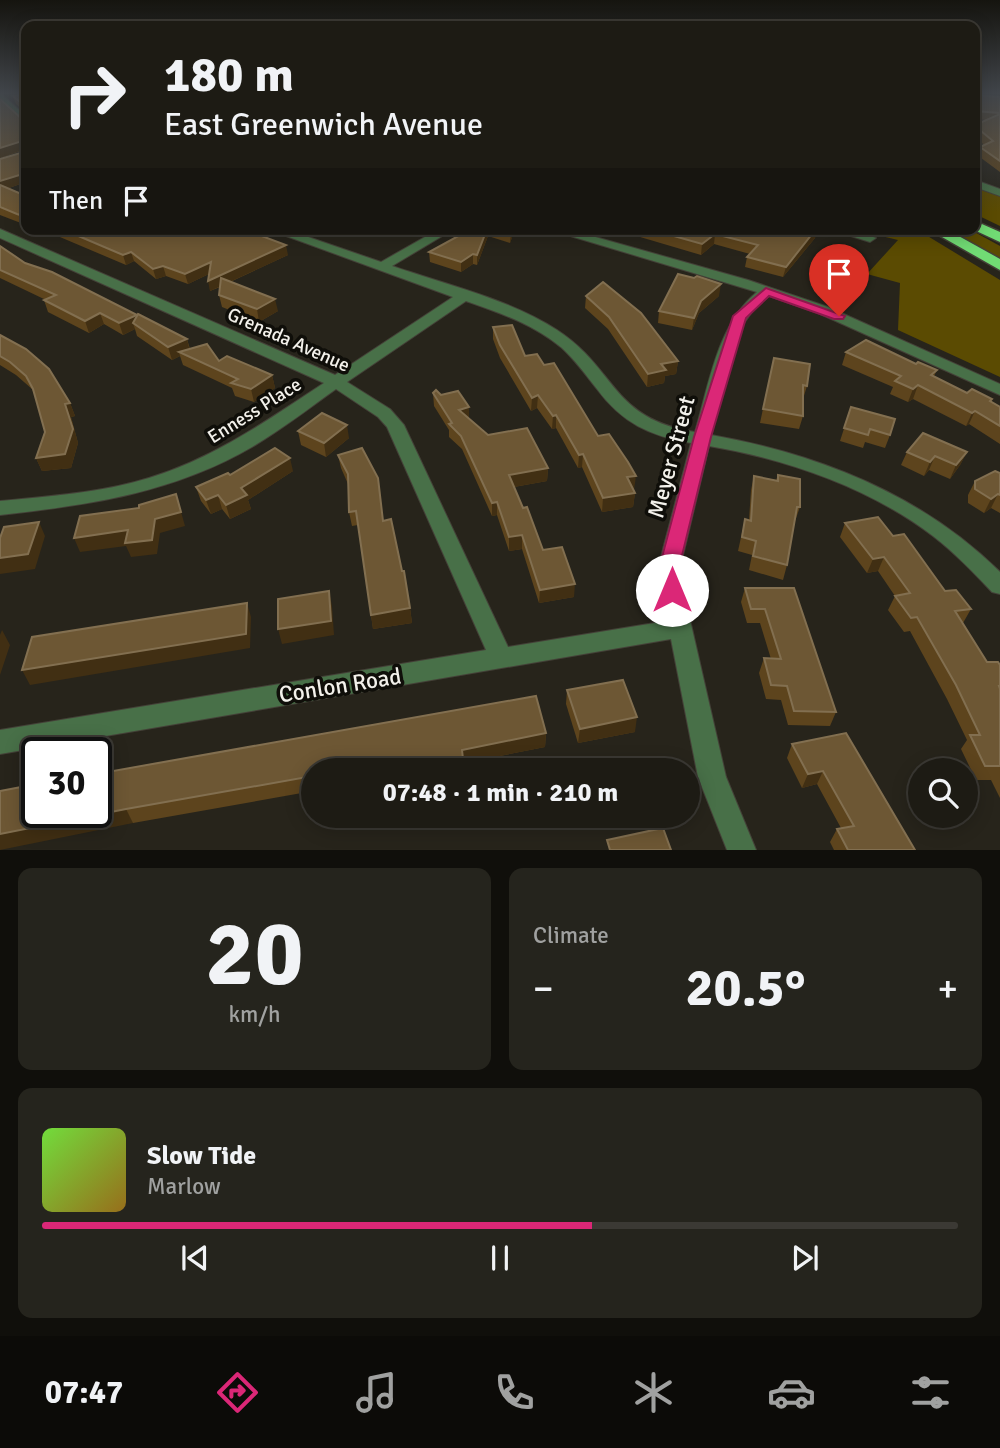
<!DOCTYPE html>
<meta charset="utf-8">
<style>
body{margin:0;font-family:Signika,sans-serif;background:#25241d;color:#f1f3f6;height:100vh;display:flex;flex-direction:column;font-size:26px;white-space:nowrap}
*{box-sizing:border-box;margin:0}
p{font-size:23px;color:#a0a1a0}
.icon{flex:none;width:38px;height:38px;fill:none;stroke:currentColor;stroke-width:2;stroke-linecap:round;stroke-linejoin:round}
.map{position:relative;height:850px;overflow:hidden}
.side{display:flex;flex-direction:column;gap:18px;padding:18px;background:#100f0b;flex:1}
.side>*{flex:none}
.guide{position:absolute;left:21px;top:21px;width:959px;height:214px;border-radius:14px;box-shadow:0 4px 18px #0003,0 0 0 2px #3b3934;background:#1d1b14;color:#f1f3f6;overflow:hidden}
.buttons{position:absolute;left:908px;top:758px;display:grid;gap:14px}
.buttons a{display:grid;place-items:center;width:70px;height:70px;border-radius:50%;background:#1d1b14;box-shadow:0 4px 18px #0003,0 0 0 2px #3b3934;font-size:35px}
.speed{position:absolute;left:21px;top:737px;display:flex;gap:14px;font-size:35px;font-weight:700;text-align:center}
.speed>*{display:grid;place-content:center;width:91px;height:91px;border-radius:50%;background:#1d1b14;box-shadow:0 4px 18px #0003,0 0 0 2px #3b3934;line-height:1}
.speed .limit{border:4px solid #111;border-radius:10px;background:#fff;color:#111}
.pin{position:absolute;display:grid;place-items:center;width:60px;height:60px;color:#fff;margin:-72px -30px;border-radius:50% 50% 50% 0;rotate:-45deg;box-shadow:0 0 7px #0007}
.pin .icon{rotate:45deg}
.me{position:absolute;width:77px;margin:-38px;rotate:0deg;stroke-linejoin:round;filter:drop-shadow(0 0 5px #0008)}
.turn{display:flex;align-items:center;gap:24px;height:147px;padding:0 28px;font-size:32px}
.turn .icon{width:91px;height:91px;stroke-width:2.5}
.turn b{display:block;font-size:49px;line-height:60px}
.then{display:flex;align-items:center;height:66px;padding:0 28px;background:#0003;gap:14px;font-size:26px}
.big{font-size:52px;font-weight:800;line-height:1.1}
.side .widget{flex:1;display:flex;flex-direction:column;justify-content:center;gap:10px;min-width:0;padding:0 24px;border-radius:14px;background:#25241d}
.side .dial{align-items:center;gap:0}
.dial b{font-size:91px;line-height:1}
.song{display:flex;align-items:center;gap:21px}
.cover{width:84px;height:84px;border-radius:10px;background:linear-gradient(135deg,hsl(100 70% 55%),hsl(40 70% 35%))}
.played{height:7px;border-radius:4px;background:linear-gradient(90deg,#db2777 60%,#3b3934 60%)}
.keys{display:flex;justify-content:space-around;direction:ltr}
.heat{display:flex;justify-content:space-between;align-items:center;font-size:38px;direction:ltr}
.side .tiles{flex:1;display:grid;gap:18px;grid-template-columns:1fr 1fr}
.widget:last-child{grid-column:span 2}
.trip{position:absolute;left:301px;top:758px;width:399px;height:70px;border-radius:35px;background:#1d1b14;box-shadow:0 4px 18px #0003,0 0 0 2px #3b3934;font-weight:800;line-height:70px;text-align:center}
.tab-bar{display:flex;height:112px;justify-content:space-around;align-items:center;background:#0c0b08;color:#a0a1a0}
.tab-bar .icon{width:49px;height:49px}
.tab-bar .active{color:#db2777}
.tab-bar b{font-size:32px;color:#f1f3f6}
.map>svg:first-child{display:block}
</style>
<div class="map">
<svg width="1000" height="850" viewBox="0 0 1000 850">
<rect width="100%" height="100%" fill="#27241b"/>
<g fill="#5b4b02">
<path d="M975,186L1000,193V226L975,214Z"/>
<path d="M852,229H916L1000,280V377L898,330L900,283L867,274L898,240Z"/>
<path d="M944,229H969L1000,246V259Z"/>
</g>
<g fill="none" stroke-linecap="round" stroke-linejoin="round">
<defs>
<g id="minor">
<path d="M0,93L26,116V124L0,101Z"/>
<path d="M975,180L1000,189V196L975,187Z"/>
<path d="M0,229L335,375L453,297L267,229H285L381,262L439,229H454L392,266C447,285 509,299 557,330C617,369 611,419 695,432C709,385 717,325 757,292L547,229H567L748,280L828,307L1000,384V395L818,313L769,296L754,309L742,326L711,435C819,454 922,495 1000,572V594L992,592C973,572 955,553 933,536C870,488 787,459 709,446L679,572L726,777L756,850H727L698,777L671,639L0,754V730L486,650L387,427L378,417L336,389C308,409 281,430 252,447C173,493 89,505 0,515V501C50,496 101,493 149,478C214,458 268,420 324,383L0,238ZM466,301C500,313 533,324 562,348C575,360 586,375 597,389C622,423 650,436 691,443L657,572L667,621L508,647L404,425L390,409L347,382Z"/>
<path d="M829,229H850L876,238L870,242Z"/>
</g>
<g id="motorway">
<path d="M975,221L1000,232V242L972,229H975Z"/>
<path d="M928,229H946L1000,259V270Z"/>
</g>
</defs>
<use href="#minor" stroke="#444138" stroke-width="2"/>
<use href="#motorway" stroke="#444138" stroke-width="3"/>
<use href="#minor" fill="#487048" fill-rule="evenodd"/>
<use href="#motorway" fill="#71db74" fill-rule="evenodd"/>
</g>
<g fill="#5d441d">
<path d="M20,93H26V182L9,188L26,196V225L0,215V159L24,152V150L0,158L21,118H25V112L16,104L13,96L22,95Z"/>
<path d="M975,93L976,95L1000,97V172L977,155L980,147L984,145L975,136V125L986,120L975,119Z"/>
<path d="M41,229H243L288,255L230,282L278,311L259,322L222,307L219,295L220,287L210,291L209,274L188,284L166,276L156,279L134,261L126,265Z"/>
<path d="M471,229H515L510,243L488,236L477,265L473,264L461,272L430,262L429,252Z"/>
<path d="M613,229H817L815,238L783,277L745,267L747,257L750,254L714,244L701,255Z"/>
<path d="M0,246L25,263L187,339L190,349L219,361L272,375L275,388L254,402L235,396L232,388L183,365L180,356L172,360L137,336L135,329L123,335L104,324L89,333L48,312L44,300H46L0,278Z"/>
<path d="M586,296L678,361L676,374L665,376L664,383L647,387L608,329L585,308Z"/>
<path d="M719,296L699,313L692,330L658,323L659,311Z"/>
<path d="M493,327L525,356L544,365L598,436L634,490L635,493L633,507L602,512L582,467L578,468L556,428L552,429L537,408L531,411L500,358L493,339Z"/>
<path d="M0,335L70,403L75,416L71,417L78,443L71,468L42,471L36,458L45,432L35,395L32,389L16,375L0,365Z"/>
<path d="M846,352L916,364L937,370L934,376L967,393L992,399L991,402L1000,407V444L969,424L966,426L913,399L908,402L890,394L893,387L842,365Z"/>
<path d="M771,371L807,386L803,399V416L799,429L760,423Z"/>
<path d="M433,393L441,395L469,407V419L488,435L548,468L547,481L514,487L543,550L574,597L539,603L522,549L509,551L497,515L492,516L462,449L449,437V430L434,406Z"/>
<path d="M851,407L890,435L885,448L865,442L863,448L840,441Z"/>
<path d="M298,431L349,438L326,457L301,445Z"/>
<path d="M907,452H967L960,465L950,479L929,470L924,476L901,465Z"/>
<path d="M338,455L383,521L410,608L412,623L373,629L358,525L352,526L349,512L348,484L341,468Z"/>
<path d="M293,471L248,500L251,509L230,519L222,509L211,514L201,501L196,487L230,475Z"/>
<path d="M1000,473V513L991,508L984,513L968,503V495L975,481Z"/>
<path d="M778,475L800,507L795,521L787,565L783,580L749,570L752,555L738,551L745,519L749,520L751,490L754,476L776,480Z"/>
<path d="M845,523L893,536L945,591L971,609L963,623L987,662L1000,665V798L991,780H976L961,749L967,740L947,699L910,631L904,632L888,610L895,596L878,571L867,573L840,537Z"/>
<path d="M745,588H794L836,712L830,726L788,725L781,700L766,699L759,673L764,658L771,659L760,623H747L741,602Z"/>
<path d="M567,690L635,732L578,743L566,704Z"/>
<path d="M546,733L545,747L464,763V770H313V791L133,823L0,791Z"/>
<path d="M792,744L915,850H834L830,842L837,829L841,828L817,784L802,788L787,758Z"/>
</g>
<g fill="#412f13">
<path d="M22,141L25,149L0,158V148Z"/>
<path d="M26,173V182L0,191V181Z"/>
<path d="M487,229H488V236L477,265V255Z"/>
<path d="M512,229H515L510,243L511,233Z"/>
<path d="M816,229H817L815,238L783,277L786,267Z"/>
<path d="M715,234L714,244L701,255L702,244Z"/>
<path d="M286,245L288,255L210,291L208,281Z"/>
<path d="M131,252L134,261L126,265L123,255Z"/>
<path d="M473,254V264L461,272V262Z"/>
<path d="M211,262L213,272L188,284L185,274Z"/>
<path d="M163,266L166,276L156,279L153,269Z"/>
<path d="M721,284L719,296L699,313L692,330L694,318L701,301Z"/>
<path d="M275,299L278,311L259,322L257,309Z"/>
<path d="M100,313L104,324L89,333L85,321Z"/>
<path d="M137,315L141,326L133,323L135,329L123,335L119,323Z"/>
<path d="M187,339L190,352H179L180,356L172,360L168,347Z"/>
<path d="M678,361L676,374L665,376L664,383L647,387L648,374L661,364Z"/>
<path d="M272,375L275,388L254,402L251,389Z"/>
<path d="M918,385L913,399L908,402L913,389Z"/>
<path d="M538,395L537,408L531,411L532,398Z"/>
<path d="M70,403L75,416L71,417L78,443L71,468L42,471L36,458L65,404Z"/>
<path d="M469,407V420L459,410Z"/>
<path d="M975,411L969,424L966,426L972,413Z"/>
<path d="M556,415V428L552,429L553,416Z"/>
<path d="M347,425L349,438L326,457L324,443Z"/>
<path d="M967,452L960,465L950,479L956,465Z"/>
<path d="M583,454L582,467L578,468L579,455Z"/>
<path d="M935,456L929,470L924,476L930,462Z"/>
<path d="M290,458L293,471L248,500L251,509L230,519L226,505L241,488Z"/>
<path d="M548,468L547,481L508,488L509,475Z"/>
<path d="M636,476L634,490L625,491L627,477Z"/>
<path d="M635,493L633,507L602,512L603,498Z"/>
<path d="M176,494L185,526L160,533L157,554L131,557L126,546L80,552L74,538L155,519Z"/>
<path d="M998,494L991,508L984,513L991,499Z"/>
<path d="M218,495L222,509L211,514L206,500Z"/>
<path d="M497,502V515L492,516V503Z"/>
<path d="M39,522L45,536L35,569L0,574V558Z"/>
<path d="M522,535V549L509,551V537Z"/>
<path d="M884,557L878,571L867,573L873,559Z"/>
<path d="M575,584L574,597L539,603L540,590Z"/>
<path d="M329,591L332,606L334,635L282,644L278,629Z"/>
<path d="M247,603L251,617L250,648L30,685L22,670Z"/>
<path d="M410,608L412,623L373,629L371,615Z"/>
<path d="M2,630L10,645L0,675V635Z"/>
<path d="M637,717L635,732L578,743L580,729Z"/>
<path d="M546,733L545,747L464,763V770H405L462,750Z"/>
<path d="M823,771L817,784L802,788L808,774Z"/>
<path d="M126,809L133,823L0,850V834Z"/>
</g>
<g fill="#6d5734" stroke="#826f50" stroke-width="2">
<path d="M22,93H26V173L0,181V159L24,152L26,144L22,141L0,148V99L21,118H25V106L13,96L24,94Z"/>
<path d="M975,93L976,95L1000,97V113L975,111Z"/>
<path d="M1000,114V161L980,147L993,141L975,126V125Z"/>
<path d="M0,185L26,196V217L17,214L0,207Z"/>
<path d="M62,229H243L286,245L208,281L211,262L185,274L163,266L153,269L131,252L123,255Z"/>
<path d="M471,229H487L477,255L473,254L461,262L429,252Z"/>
<path d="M499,229H512L511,233Z"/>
<path d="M649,229H816L786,267L747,257L758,245L715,234L702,244Z"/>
<path d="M0,246L25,263L52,272L137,315L119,323L100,313L85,321L44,300L56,295L0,270Z"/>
<path d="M678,274L694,278L697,276L721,284L701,301L694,318L659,311Z"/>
<path d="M221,278L275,299L257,309L219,295Z"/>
<path d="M603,282L641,313L678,361L661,364L666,370L648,374L609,317L586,296Z"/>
<path d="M138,314L187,339L168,347L133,323Z"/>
<path d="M512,325L525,356L537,354L544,365L554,363L598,436L609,434L628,462L636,476L627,477L635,493L603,498L583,454L579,455L556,415L553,416L538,395L532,398L500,345L493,327Z"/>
<path d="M0,335L26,349L49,369L70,403L65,404L73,429L65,454L36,458L45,432L33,389L26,376L10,362L0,356Z"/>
<path d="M866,340L916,364L918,362L937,370L931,375L967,393L972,389L992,399L990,401L1000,407V426L975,411L972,413L918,385L913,389L895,381L901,376L846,352Z"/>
<path d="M207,344L219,361L227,356L272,375L251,389L231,383L238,379L179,352Z"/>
<path d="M774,358L810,364L807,386L803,385V416L763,409Z"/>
<path d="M436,390L441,395L458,391L469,407L459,410L488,435L527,428L548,468L509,475L523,508L527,507L543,550L562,547L575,584L540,590L522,535L509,537L497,502L492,503L461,436L449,424L452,423L433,393Z"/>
<path d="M851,407L895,419L890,435L870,429L868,435L844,428Z"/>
<path d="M322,413L347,425L324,443L298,431Z"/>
<path d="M923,433L967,452L956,465L935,456L930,462L907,452Z"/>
<path d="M275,448L290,458L241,488L247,495L226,505L218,495L206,500L196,487L228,473L230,475Z"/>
<path d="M362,448L378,478L383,521L391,519L402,571H404L410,608L371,615L356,511L349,512L348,474L338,455Z"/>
<path d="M995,471L1000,473V495L998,494L991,499L975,489V481Z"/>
<path d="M778,475L800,479V507H797L787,565L753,556L756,541L742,537L745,519L751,521L754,476L778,481Z"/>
<path d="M176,494L181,512L155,519L152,540L125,543L128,530L74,538L80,516L139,508V505Z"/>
<path d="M878,517L893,536L904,534L945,591L956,590L971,609L955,611L987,662H998L1000,665V686H999L1000,689V766H985L970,735H980L956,685L917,617L911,618L895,596L910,593L884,557L873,559L845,523Z"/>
<path d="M39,522L28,554L0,558V538L4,527Z"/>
<path d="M745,588H794L836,712L794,711L787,686L771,685L764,658L781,659L765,609H751Z"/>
<path d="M329,591L331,621L278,629V599Z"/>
<path d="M247,603L246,634L22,670L32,637Z"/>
<path d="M623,680L637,717L580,729L567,690Z"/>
<path d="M536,696L546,733L462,750L463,759L405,770H402L401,761L349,770H313V776L126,809L0,834V791L37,784V812H96V774Z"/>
<path d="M846,733L915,850H848L837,829L854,826L823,771L808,774L792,744Z"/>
<path d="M663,828L671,850H610L607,840Z"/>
</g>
<linearGradient id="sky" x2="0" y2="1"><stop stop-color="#15140f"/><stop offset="0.44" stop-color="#41454a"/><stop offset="1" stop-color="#41454a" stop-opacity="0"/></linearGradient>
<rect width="1000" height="212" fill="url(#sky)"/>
<path fill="#db2777" stroke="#8e194d" stroke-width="2" d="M766,288L845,316L843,319H834L769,296L746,318L711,437L678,572L682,590L679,596L672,598L665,596L658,572L694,437L733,316Z"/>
<g text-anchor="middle" stroke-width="7" stroke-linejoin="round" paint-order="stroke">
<g font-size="19" fill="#f3f1eb" stroke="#0f0e09">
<text transform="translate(289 339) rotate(24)" y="7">Grenada Avenue</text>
<text transform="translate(254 410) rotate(-32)" y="7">Enness Place</text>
</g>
<g font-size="23" fill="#f3f1eb" stroke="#0f0e09">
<text transform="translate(671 457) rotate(-75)" y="8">Meyer Street</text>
<text transform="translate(340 685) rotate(-9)" y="8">Conlon Road</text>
</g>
</g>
</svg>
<div class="buttons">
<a><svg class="icon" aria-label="search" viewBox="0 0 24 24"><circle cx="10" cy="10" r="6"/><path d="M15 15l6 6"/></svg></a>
</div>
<div class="speed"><div class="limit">30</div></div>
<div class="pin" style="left:839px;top:316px;background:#d93025"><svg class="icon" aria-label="arrive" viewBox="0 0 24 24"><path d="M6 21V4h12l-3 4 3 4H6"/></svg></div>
<svg class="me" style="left:672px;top:590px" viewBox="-20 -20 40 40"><circle r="19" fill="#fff"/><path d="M0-13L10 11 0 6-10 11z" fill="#db2777"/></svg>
<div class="trip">07:48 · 1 min · 210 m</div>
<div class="guide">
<div class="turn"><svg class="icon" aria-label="right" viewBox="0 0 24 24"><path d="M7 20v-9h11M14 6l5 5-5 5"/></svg><div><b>180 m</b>East Greenwich Avenue</div></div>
<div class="then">Then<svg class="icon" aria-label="arrive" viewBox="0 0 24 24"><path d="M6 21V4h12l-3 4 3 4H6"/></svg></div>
</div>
</div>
<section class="side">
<div class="tiles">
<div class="widget dial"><b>20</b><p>km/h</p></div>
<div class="widget"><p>Climate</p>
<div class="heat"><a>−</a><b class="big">20.5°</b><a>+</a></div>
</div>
<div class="widget">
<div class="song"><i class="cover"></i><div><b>Slow Tide</b><p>Marlow</p></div></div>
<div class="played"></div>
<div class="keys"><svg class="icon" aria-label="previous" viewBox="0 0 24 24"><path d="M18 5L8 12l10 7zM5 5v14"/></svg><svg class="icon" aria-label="pause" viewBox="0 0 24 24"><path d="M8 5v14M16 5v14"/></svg><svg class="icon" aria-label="next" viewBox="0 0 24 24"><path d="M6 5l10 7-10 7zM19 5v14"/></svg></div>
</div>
</div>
</section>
<nav class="tab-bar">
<b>07:47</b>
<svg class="icon active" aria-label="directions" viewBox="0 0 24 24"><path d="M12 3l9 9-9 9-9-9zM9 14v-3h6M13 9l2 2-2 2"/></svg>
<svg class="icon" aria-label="music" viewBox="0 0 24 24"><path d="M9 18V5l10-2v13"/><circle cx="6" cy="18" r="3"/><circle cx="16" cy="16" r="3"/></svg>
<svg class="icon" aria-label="phone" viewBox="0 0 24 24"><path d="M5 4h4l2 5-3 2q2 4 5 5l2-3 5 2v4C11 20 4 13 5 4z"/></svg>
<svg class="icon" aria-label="climate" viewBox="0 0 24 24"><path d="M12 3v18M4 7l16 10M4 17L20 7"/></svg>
<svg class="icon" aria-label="car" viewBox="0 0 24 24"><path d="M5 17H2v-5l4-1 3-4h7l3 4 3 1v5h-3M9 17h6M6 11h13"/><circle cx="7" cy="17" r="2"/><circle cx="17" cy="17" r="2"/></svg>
<svg class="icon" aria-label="filters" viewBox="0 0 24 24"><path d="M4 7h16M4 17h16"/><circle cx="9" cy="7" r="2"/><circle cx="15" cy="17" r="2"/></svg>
</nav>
